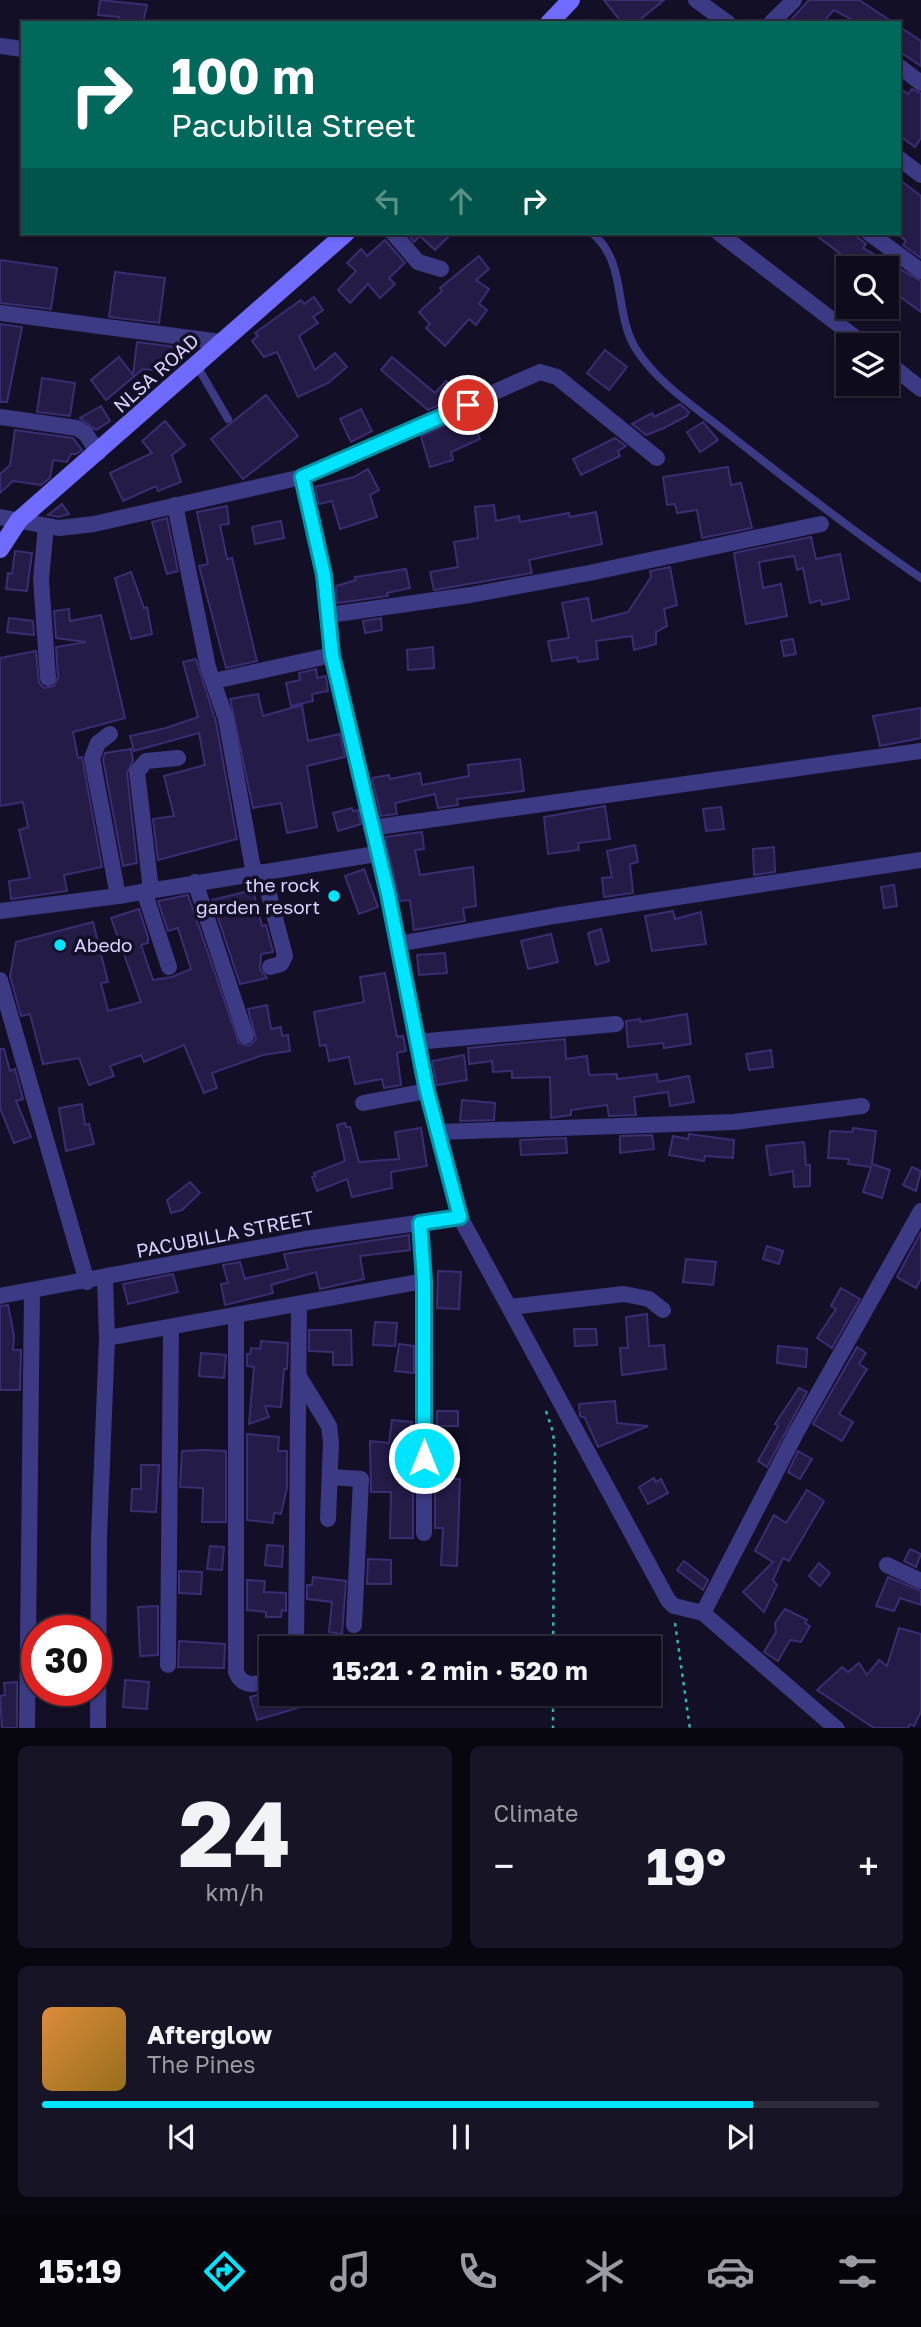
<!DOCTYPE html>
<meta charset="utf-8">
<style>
body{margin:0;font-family:"Golos Text",sans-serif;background:#171425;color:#f1f3f6;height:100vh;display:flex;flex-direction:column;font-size:26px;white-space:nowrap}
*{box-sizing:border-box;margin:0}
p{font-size:23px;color:#9b9ba3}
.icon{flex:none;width:38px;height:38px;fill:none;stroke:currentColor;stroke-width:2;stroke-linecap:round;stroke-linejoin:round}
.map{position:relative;height:1728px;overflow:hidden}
.side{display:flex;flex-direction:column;gap:18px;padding:18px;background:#08060f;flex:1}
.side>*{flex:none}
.banner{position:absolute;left:21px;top:21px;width:880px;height:214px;border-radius:0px;box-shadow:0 2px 5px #0004,0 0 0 2px #2e2b3b;background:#00695c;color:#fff;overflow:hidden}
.tools{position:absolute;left:836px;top:256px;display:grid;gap:14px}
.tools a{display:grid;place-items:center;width:63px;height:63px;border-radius:0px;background:#0e0b1c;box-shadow:0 2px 5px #0004,0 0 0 2px #2e2b3b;font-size:35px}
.speed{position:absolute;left:21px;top:1615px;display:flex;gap:14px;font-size:35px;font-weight:700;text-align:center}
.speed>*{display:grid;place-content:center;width:91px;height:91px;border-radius:50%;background:#0e0b1c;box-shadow:0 2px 5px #0004,0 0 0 2px #2e2b3b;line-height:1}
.speed .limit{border:10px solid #d22;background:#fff;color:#111}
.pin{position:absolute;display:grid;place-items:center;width:60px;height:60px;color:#fff;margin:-30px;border:4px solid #fff;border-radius:50%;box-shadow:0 2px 7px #0007}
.me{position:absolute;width:77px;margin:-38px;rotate:0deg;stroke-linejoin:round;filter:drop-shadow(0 0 5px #0008)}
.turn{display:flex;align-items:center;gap:24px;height:147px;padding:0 35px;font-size:32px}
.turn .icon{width:91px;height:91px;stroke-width:2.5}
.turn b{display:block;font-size:49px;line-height:60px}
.lanes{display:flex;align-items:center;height:66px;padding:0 35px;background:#0003;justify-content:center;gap:35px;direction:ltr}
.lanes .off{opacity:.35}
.big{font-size:52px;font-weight:700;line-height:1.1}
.side .card{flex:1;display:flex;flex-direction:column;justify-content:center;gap:10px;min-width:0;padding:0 24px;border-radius:10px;background:#171425}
.side .dial{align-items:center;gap:0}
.dial b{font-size:91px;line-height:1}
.song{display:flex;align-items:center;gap:21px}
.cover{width:84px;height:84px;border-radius:10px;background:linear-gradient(135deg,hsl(30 70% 55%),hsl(40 70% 35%))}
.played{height:7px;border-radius:4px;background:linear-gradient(90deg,#00e5ff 85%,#2e2b3b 85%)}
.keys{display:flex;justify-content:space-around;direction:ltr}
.heat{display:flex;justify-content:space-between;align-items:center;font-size:38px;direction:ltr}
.side .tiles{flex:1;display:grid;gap:18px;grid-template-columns:1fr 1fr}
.card:last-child{grid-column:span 2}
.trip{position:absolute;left:259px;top:1636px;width:402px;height:70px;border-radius:0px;background:#0e0b1c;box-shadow:0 2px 5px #0004,0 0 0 2px #2e2b3b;font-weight:700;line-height:70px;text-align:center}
.dock{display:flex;height:112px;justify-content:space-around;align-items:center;background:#06040b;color:#9b9ba3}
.dock .icon{width:49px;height:49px}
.dock .on{color:#00e5ff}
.dock b{font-size:32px;color:#f1f3f6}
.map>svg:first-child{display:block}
</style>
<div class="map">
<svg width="921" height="1729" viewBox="0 0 921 1729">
<rect width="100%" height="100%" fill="#130f26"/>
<g fill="#241b47" stroke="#3b2d73" stroke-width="2">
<path d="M100,0L147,5L143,23H118L119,17L98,15Z"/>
<path d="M604,0H664L636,23H622Z"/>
<path d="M809,0H859L894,23H858L834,10L822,23H788Z"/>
<path d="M900,27L921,41V66L900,52Z"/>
<path d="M900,88L908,94L912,89L921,93V138L915,147L900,136Z"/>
<path d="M900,180L921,196V258L903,245L906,241L900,236Z"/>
<path d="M407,233H452L435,250L420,236L414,242Z"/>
<path d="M813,233H852L866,244L863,248L921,281V312L887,287V268H859Z"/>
<path d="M385,240L405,263L389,278L395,284L380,298L368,284L350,303L338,290L356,271L347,263L361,249L367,256Z"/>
<path d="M479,256L489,269L476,280L489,289L479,304L487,310L476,325L469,319L445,346L426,328L430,324L419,312L442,291L440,288Z"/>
<path d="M0,260L57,268L51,309L0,303Z"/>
<path d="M115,272L165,278L159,323L109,317Z"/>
<path d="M314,297L323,310L313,317L318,323L299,336L315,370L335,353L347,367L328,383L298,397L277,352L264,357L252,341L258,336L255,333L301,300L304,304Z"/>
<path d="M0,324L22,327L7,402H0Z"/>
<path d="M137,342L177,347L175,368L170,372L143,369L106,400L91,380L119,357L133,375Z"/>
<path d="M605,350L627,367L609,390L587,373Z"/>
<path d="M392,357L435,393L446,381L458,391L450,400L428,410L381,370Z"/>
<path d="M42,378L75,383L70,416L37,412Z"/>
<path d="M266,395L298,436L243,479L211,439Z"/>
<path d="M680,404L689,412L687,416L664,428L646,435L632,424L652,413L654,417Z"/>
<path d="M101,406L110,421L96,430L80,418Z"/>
<path d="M361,409L372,431L351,442L340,419Z"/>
<path d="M470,415L480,439L451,452L453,460L430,467L421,436Z"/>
<path d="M165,421L185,445L172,455L181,482L158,491L156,486L123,501L110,473L152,453L142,441Z"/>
<path d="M703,422L718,440L700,452L687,432Z"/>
<path d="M15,430L73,438L82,450L76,454H71L67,462L53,460L50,478L41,485L13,481L0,493V474L10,465Z"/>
<path d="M615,438L626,446L618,451L620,456L581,475L573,459Z"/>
<path d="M728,467L731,485L741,483L752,528L702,538L697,510L677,513L675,504L667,505L663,477Z"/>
<path d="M368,469L379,490L370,495L377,517L340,529L332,501L319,504L315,487L354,477Z"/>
<path d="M62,504L69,514L59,517L48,515Z"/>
<path d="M494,505L496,521L519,516L520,522L569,513L570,517L596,512L602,544L529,560L532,573L434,590L430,572L458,567L454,542L478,538L475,507Z"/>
<path d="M227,506L229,524L220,525L227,559L232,558L257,661L226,668L199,566L208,564L197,512Z"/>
<path d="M167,518L178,571L167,574L152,522Z"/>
<path d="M281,521L284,538L255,544L252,527Z"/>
<path d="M811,537L816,559L840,554L849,599L822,605L821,600L810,603L803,568L797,570L794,556L759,562L763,588L781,584L787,616L746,624L734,553Z"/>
<path d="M15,551L32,553L27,591L6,589L8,573L12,574Z"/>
<path d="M670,567L677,605L664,609L667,626L656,632V644L634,650L632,636L596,641L598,659L578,662L577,657L552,661L548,641L569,638L562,603L588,598L592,621L628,612L651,577L650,571Z"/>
<path d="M406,569L410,588L387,593L388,596L337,603L336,586L356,580L355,577Z"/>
<path d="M131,572L144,608L147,607L152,634L131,639L115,578Z"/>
<path d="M69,609L70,621L101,615L125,718L73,732L78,758L82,757L102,867L64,875L67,891L11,899L9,881L30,878L19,830L28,827L23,802L0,806V658L36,651L39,683L44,688L54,686L58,677L56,647L86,642L56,638L54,611Z"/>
<path d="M9,618L33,621L34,635L7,632Z"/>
<path d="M381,618L382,630L365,633L363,621Z"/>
<path d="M793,639L796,654L784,656L781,641Z"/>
<path d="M433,647L434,668L408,670L407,650Z"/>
<path d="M196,659L216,722L237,839L158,860L153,819L174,816L164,776L205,765L199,733L134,751L130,736L166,728L198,717L183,662Z"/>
<path d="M316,669L317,678L326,676L328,691L312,694L313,701L291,706L286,683L300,680L299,673Z"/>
<path d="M258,694L263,716L302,705L308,741L340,734L345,757L307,766L317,827L287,833L281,803L253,808L230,699Z"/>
<path d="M921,708V738L880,746L873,716Z"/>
<path d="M131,749L133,761L127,773L137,863L123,866L103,759L105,753Z"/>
<path d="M520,759L524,791L457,799L458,805L438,808L435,794L395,803L397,814L381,816L372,778L389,775L390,779L420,773L422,785L469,776L468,765Z"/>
<path d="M605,806L610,839L578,843L579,850L548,854L544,817Z"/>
<path d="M721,807L724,829L706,831L703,809Z"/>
<path d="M352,808L353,811L358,810L361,824L338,831L333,813Z"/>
<path d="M422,832L424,849L415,850L420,875L473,867L476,906L463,908L465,921L414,930L410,900L400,901L385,837Z"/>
<path d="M635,845L638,862L630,864L633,893L604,897L602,878L612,877L607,851Z"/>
<path d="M774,847L775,872L754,875L753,849Z"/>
<path d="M364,869L378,907L359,914L345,876Z"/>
<path d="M894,885L897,906L884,908L881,887Z"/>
<path d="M253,890L262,926L266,925L273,952L261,954L260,969L267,978L240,984L212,900Z"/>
<path d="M188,895L239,1043L249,1046L256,1039L248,1009L267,1005L271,1029L281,1027L282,1036L288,1035L290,1051L263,1055L212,1073L217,1088L204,1093L184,1045L144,1062L141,1055L110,1066L114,1076L89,1085L79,1058L43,1064L30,1014L21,1016L10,976L16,942L93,922L108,982L101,983L108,1011L141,1002L111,918L139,909L148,937V943L141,945L153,980L172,977L191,969L178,928L168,931L158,901Z"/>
<path d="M673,911L675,919L701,912L706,944L652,951L645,916Z"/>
<path d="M601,929L609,961L596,965L588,933Z"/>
<path d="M551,934L558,962L528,969L521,941Z"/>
<path d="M445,953L447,973L419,975L417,955Z"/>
<path d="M385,973L397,1037L403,1036L406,1051L397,1053L401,1085L384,1088L382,1079L355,1084L349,1057L329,1061L326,1045L320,1046L314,1012L364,1002L360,977Z"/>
<path d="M687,1014L691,1044L664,1048L663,1043L628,1047L626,1021L640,1019V1022Z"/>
<path d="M565,1039L566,1059L587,1056L589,1075L617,1074V1079L657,1074L658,1082L689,1076L694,1102L670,1106L668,1092L634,1097L636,1115L609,1116L607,1105L571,1110V1115L551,1118L550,1077L512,1078V1071L493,1072L492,1061L469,1064L468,1048Z"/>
<path d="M0,1049H4L10,1071L15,1069L23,1099L16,1101L31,1137L14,1143L0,1108Z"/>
<path d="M771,1050L773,1067L749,1070L746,1054Z"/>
<path d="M464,1055L467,1080L437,1085L432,1061Z"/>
<path d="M462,1100L495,1103L494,1120L460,1121Z"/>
<path d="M82,1104L85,1125L89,1124L94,1144L66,1151L59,1108Z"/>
<path d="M345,1123L346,1127H350L359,1162L399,1159L395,1132L421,1128L427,1166L391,1172L392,1188L352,1197L347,1179L317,1191L312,1177L315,1176L314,1173L345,1161L337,1125Z"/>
<path d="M853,1128L876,1131L872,1164L890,1170L882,1198L863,1192L871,1167L848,1164L849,1159L828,1158L830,1131L852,1132Z"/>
<path d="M689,1134L734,1140L733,1158L705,1156L704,1161L669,1155L673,1136L688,1139Z"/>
<path d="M652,1135L654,1149L620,1153V1136Z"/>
<path d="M566,1138L567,1153L521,1155L520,1140Z"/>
<path d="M804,1142L806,1165H810V1186L794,1187L793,1171L770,1175L766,1146Z"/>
<path d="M912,1167L921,1171L916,1191L903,1185Z"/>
<path d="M190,1182L200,1193L182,1210L171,1213L167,1200Z"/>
<path d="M921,1232V1279L916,1288L897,1277Z"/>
<path d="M409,1235L410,1250L360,1256L364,1279L320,1289L316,1272L271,1285L273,1293L225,1305L221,1284L228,1283L223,1265L240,1262L245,1279L247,1278L288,1269L284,1254Z"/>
<path d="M767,1246L783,1251L779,1264L763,1259Z"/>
<path d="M686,1259L716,1262L713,1285L683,1282Z"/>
<path d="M438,1271L461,1272L459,1309L437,1308Z"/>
<path d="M173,1274L178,1292L128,1304L123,1284Z"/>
<path d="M841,1288L860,1299L832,1348L817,1338L836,1309L831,1306Z"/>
<path d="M8,1305L14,1336L13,1350H21L20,1390H0V1306Z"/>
<path d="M647,1314L649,1346L664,1345L666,1369L622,1375L620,1348H628L626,1317Z"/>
<path d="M375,1322L397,1323L395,1346L373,1345Z"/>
<path d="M574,1329H596L597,1345L575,1346Z"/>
<path d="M309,1330H351L352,1365H333V1352L309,1351Z"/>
<path d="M261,1341L288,1343L287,1369H284L281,1407L265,1406L269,1417L249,1424L254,1367L247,1366V1354H250L251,1348L260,1349Z"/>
<path d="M399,1344L414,1346V1373L395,1371Z"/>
<path d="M778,1346L807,1349L806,1367L777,1363Z"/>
<path d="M857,1347L866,1353L859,1364L867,1369L839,1414L853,1422L842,1441L813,1424Z"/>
<path d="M201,1353L226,1355L224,1378L199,1376Z"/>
<path d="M799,1388L807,1392L767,1467L758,1461L778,1426L775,1424Z"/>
<path d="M615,1401L617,1423L648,1426L598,1447L585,1418L580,1416L579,1404Z"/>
<rect x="437" y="1411" width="21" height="15"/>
<path d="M392,1420L412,1422L409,1444H413V1538H390L391,1492H371L370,1441L389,1443Z"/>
<path d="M247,1434L279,1437L278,1451H287V1488L281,1514L274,1513L273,1523L247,1520Z"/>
<path d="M205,1450L226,1451V1522H202L203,1488L180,1487L182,1451Z"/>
<path d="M798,1451L812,1459L800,1479L788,1472Z"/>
<path d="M141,1465H159L156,1512L131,1511L132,1489H141Z"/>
<path d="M435,1471H451V1479H460L457,1566L441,1565L443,1528H435Z"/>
<path d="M654,1478L656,1482L661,1479L668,1493L648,1504L639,1487Z"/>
<path d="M807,1490L824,1501L789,1561L783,1558L773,1580L777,1585L764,1612L743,1592L773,1562L755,1551L774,1515L786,1523Z"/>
<path d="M267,1545L283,1546L282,1567L265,1565Z"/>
<path d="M210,1546L224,1547L222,1570L207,1569Z"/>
<path d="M910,1549L921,1554L916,1567L904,1561Z"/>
<path d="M368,1559L391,1560V1584H367Z"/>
<path d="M684,1561L708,1580L703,1590L677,1570Z"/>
<path d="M819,1563L830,1573L820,1586L809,1576Z"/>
<path d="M179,1571L202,1572L201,1594L179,1593Z"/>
<path d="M313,1577L346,1581L342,1634L329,1632L332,1602L307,1599V1585H312Z"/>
<path d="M888,1577L921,1591V1605L900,1598L894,1611L876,1606Z"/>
<path d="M247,1580L265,1581L264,1592L286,1593V1611L282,1610L281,1617H266V1612L247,1610Z"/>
<path d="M158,1606V1655L140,1656L138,1607Z"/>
<path d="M785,1609L807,1620L805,1623L810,1626L801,1642L790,1640L778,1661L764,1652L776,1632L775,1623Z"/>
<path d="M899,1628L921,1634V1712L914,1726L910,1724L908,1728H874L817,1690L842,1667L848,1672L859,1663L867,1675L879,1660L887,1666Z"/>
<path d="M179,1641L225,1644L224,1668L178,1667Z"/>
<path d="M125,1680L149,1682L147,1709L123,1707Z"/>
<path d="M17,1682V1728H2L0,1696L5,1695L4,1683Z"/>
<path d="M267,1692L330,1694L331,1698L257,1720L250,1697Z"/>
</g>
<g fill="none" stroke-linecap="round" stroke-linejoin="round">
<g stroke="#2fb8b0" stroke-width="2.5" stroke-dasharray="3.5 5" stroke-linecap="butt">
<path d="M546,1411L553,1432L555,1453L553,1648"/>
<path d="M675,1623L690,1729"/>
<path d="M553,1729V1694"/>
</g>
<g stroke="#3d3a85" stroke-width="8">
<path d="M592,233C628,263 613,312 636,349C658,384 698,409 730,435C792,484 855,533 921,578"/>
<path d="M197,366L228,419"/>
</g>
<g stroke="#3d3a85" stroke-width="16">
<path d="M696,0L728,23"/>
<path d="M771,23L794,0"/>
<path d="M0,46L23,49"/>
<path d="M900,67L921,83"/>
<path d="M900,159L921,175"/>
<path d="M393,233L418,262L441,269"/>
<path d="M719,233L865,345"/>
<path d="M869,233L921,271"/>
<path d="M0,313L221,342"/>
<path d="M887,362L921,389"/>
<path d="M0,417L77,428L86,434L98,453"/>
<path d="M302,477L324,575L332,655L388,894L427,1091L460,1217L668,1600L674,1606L703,1613L837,1729"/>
<path d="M175,505L208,667L226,719L254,874"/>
<path d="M0,517L59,528L94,524L302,477L540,372L557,377L657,458"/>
<path d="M46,526L41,579L48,678"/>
<path d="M329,615L470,595L589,573L821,524"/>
<path d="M214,681L332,655"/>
<path d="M110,734L98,743L92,758L118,896"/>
<path d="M371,828L921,751"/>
<path d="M263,872L285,956L281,964L270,967"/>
<path d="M195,882L246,1036"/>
<path d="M151,890L137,772L146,761L178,758"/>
<path d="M144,891L169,967"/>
<path d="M0,911L118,896L376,854"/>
<path d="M398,944L554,916L921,860"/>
<path d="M0,980L87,1282"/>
<path d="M417,1042L616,1024"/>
<path d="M363,1103L427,1091"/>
<path d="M438,1132L734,1122L862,1106"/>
<path d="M420,1223L424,1281V1533"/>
<path d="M0,1296L305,1239L460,1217"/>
<path d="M510,1307L624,1294L649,1299L663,1310"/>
<path d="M236,1316V1672C243,1689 257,1684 271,1680"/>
<path d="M107,1338L424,1281"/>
<path d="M298,1375L329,1426L331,1442L328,1519"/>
<path d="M331,1477L361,1479L354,1625"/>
<path d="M887,1565L921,1581"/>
<path d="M703,1613L796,1433L921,1211"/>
<path d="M296,1648L299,1304"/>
<path d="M168,1665L171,1328"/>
<path d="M27,1729L32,1292"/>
<path d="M98,1729L99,1538L107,1338L105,1278"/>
</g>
<g stroke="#6f6bff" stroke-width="18">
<path d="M549,23L571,0"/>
<path d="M0,549L19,520L346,233"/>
</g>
</g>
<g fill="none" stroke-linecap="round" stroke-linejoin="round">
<defs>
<path id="route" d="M424,1458V1281L420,1223L460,1217L427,1091L388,894L332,655L324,575L302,477L468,405"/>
</defs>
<use href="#route" stroke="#0095a6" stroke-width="18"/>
<use href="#route" stroke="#00e5ff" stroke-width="12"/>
</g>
<g fill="#00e5ff" stroke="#130f26" stroke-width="2.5">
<circle cx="334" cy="896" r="7"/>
<circle cx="60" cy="945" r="7"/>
</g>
<g text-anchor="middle" stroke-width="7" stroke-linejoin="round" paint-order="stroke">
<g font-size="19" fill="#d9d4ff" stroke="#130f26">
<text transform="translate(156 373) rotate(-42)" y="7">NLSA ROAD</text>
<text transform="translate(225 1234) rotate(-11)" y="7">PACUBILLA STREET</text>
</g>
<g font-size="19" fill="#d9d4ff" stroke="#130f26" text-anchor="end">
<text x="320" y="892">the rock<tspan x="320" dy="22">garden resort</tspan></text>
<text x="74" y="952" text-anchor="start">Abedo</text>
</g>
</g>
</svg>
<div class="tools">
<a><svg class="icon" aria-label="search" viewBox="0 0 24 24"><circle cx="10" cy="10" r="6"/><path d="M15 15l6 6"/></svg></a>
<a><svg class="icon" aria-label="layers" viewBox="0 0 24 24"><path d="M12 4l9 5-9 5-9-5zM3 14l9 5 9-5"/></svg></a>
</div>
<div class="speed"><div class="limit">30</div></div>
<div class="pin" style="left:468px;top:405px;background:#d93025"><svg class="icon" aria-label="arrive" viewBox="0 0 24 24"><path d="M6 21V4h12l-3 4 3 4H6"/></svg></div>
<svg class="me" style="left:424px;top:1458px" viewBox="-20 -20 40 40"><circle r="17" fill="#00e5ff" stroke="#fff" stroke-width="3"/><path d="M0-11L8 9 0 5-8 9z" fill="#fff"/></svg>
<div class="trip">15:21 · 2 min · 520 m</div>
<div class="banner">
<div class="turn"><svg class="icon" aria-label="right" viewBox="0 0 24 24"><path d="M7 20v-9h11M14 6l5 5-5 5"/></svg><div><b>100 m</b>Pacubilla Street</div></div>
<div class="lanes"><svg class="icon off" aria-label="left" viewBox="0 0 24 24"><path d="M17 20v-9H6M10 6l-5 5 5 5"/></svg><svg class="icon off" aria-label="ahead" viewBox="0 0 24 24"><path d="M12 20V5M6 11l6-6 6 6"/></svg><svg class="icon" aria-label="right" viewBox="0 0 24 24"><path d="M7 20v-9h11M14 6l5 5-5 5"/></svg></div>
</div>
</div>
<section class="side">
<div class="tiles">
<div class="card dial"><b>24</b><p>km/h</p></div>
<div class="card"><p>Climate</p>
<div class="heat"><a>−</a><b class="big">19°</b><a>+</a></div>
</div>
<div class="card">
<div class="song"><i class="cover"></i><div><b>Afterglow</b><p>The Pines</p></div></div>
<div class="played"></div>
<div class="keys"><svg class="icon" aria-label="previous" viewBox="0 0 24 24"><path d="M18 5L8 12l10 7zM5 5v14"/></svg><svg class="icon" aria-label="pause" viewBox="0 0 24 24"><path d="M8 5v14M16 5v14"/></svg><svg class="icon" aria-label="next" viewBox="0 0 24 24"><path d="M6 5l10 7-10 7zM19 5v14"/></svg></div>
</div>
</div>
</section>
<nav class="dock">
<b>15:19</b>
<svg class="icon on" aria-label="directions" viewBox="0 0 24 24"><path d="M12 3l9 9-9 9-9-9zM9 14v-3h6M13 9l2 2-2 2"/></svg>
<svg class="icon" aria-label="music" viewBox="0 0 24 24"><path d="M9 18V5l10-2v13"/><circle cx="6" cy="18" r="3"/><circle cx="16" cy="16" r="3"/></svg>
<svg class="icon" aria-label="phone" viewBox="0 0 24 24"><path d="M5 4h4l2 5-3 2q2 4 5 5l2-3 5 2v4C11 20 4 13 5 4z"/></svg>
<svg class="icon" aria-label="climate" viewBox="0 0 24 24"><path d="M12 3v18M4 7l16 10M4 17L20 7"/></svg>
<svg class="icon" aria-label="car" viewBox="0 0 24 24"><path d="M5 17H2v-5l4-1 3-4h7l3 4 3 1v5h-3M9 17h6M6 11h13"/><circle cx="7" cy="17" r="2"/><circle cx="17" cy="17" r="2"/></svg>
<svg class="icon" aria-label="filters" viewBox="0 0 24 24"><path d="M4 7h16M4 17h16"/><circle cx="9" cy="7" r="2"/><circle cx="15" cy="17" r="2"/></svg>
</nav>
